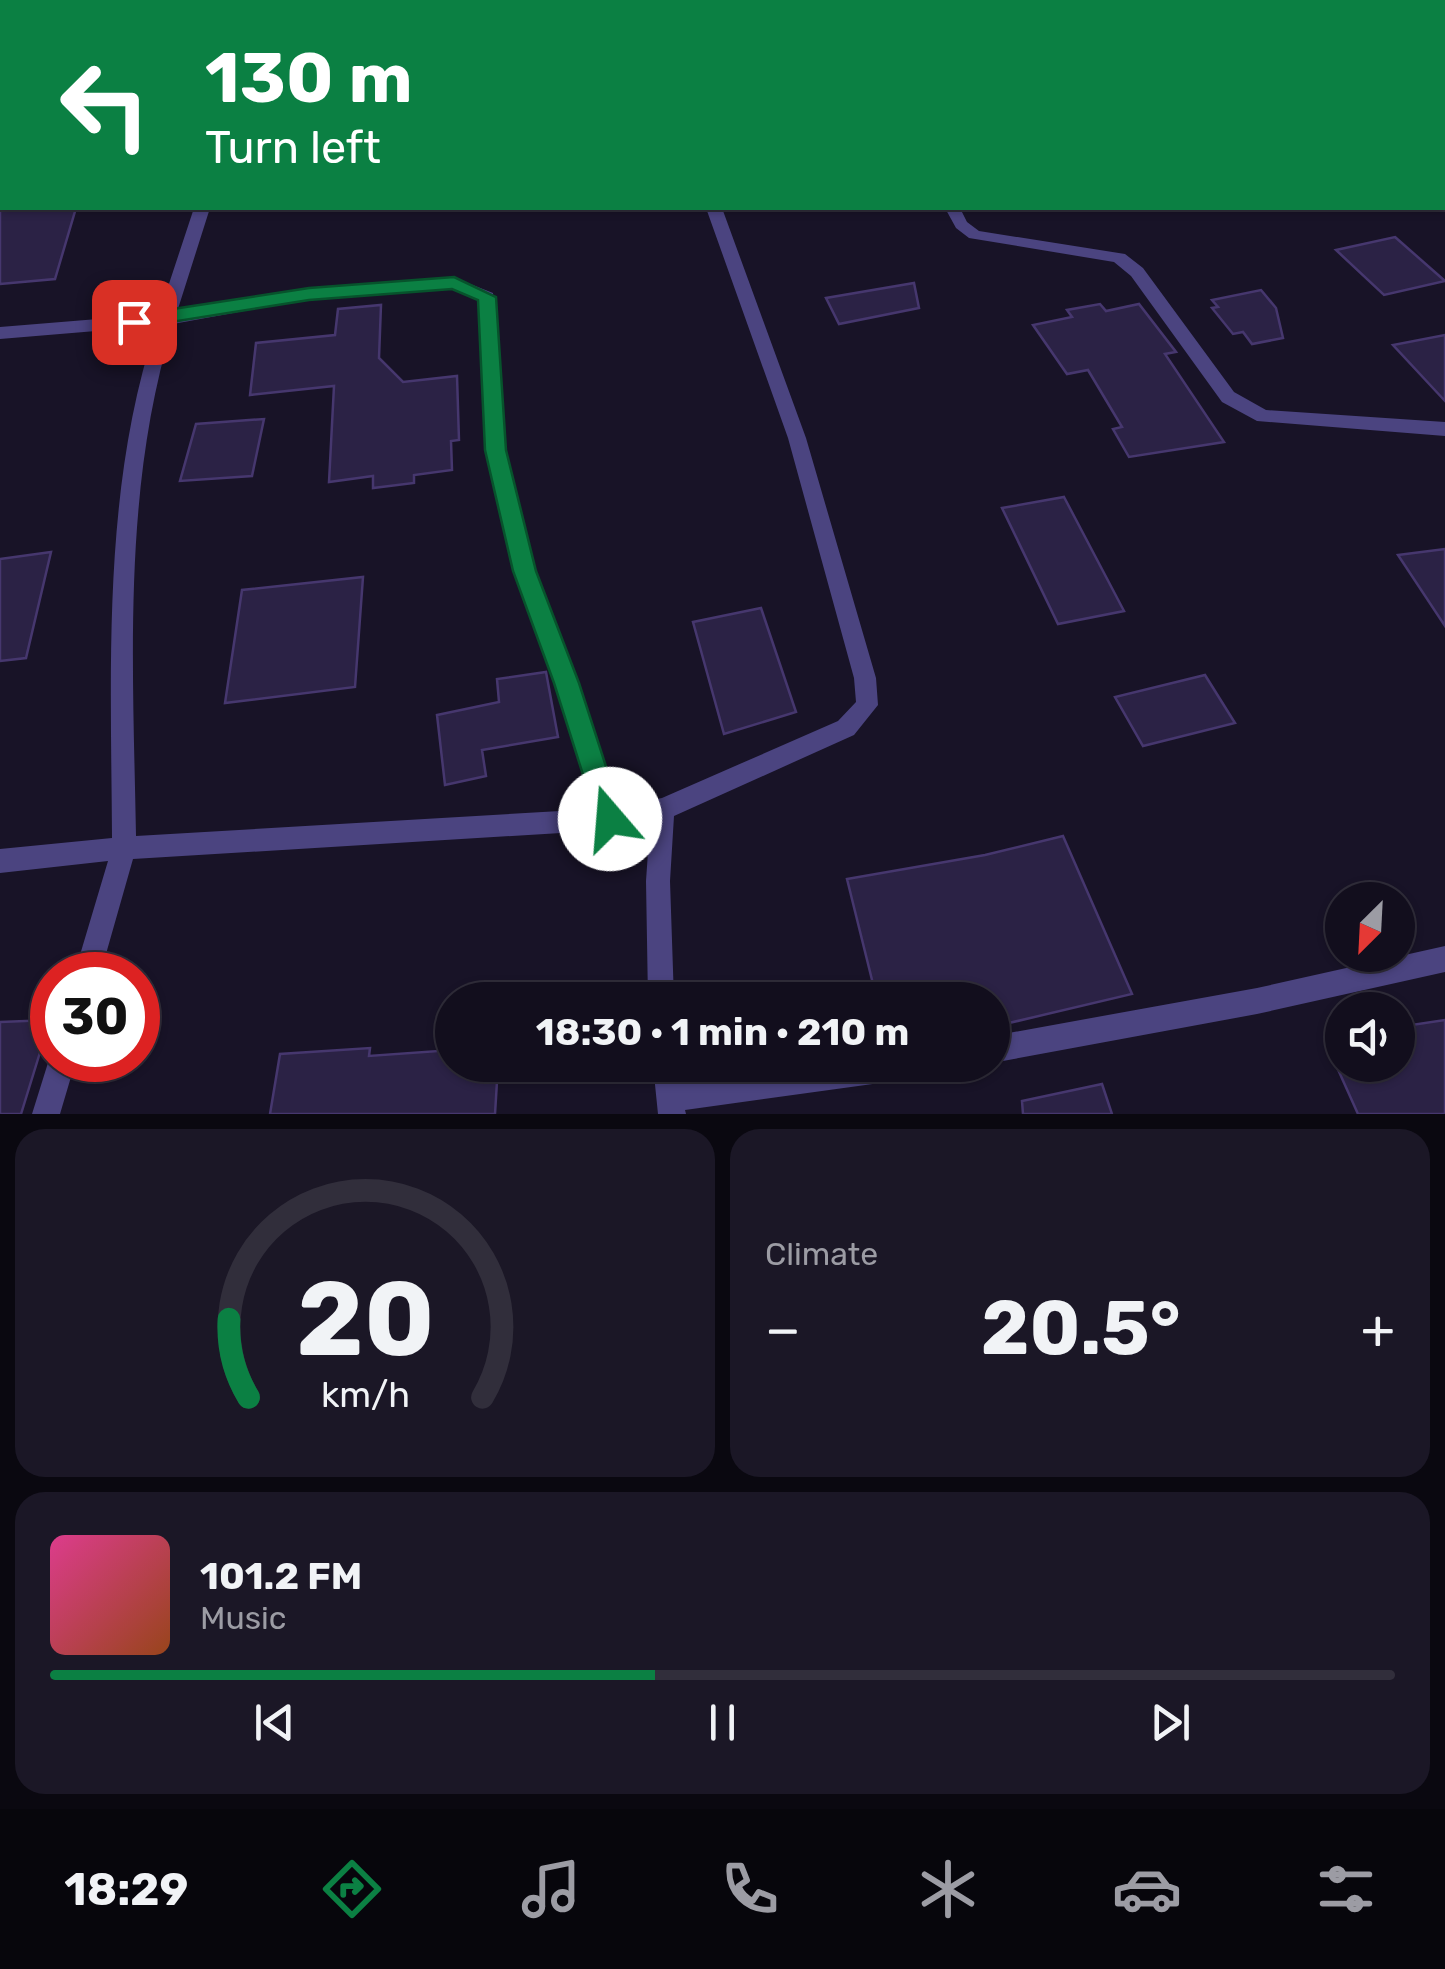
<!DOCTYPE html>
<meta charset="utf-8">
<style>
body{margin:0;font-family:Rubik,sans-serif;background:#1b1726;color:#f1f3f6;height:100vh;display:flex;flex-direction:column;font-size:38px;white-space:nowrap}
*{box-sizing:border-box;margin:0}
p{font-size:32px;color:#9c9ca4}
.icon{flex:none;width:55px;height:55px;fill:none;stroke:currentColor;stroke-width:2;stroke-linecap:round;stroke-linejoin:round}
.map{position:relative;height:1114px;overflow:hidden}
.side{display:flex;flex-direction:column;gap:15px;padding:15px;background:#0a0810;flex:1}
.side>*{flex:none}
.hud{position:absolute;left:0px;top:0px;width:1445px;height:210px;box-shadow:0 2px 8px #0004,0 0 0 2px #312e3b;background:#0b8043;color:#fff;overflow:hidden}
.needle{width:65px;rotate:204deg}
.controls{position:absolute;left:1325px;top:882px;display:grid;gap:20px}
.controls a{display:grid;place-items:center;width:90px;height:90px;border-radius:50%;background:#120e1d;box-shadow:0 2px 8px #0004,0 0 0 2px #312e3b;font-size:50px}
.speed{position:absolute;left:30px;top:952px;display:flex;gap:20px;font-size:50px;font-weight:700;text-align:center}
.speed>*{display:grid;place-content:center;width:130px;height:130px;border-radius:50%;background:#120e1d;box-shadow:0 2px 8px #0004,0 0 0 2px #312e3b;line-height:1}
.speed .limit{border:15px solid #d22;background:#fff;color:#111}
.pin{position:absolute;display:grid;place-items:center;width:85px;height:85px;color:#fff;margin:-42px;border-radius:20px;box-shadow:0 5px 15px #0006}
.me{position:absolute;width:110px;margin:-55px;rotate:342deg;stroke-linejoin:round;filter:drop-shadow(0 0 8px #0008)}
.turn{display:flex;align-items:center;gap:35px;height:210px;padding:0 40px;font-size:45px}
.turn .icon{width:130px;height:130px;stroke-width:2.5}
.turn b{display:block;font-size:70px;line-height:85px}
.big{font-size:75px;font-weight:700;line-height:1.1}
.side .tile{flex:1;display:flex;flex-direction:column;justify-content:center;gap:15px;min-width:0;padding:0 35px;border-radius:30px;background:#1b1726}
.side .dial{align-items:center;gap:0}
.dial svg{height:260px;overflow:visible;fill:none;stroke:#312e3b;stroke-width:7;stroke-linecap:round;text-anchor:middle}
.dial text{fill:#f1f3f6;stroke:none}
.song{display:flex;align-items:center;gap:30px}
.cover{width:120px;height:120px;border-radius:15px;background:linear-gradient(135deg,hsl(330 70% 55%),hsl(20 70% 35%))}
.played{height:10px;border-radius:5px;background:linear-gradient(90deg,#0b8043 45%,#312e3b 45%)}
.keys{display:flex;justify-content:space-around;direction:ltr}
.heat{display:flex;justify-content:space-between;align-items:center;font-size:55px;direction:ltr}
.side .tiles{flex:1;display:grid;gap:15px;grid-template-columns:1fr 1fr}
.tile:last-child{grid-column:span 2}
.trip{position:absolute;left:435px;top:982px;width:575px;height:100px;border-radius:50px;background:#120e1d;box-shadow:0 2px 8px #0004,0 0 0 2px #312e3b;font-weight:700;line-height:100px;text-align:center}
.menu{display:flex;height:160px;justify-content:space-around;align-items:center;background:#07060c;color:#9c9ca4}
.menu .icon{width:70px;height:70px}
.menu .current{color:#0b8043}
.menu b{font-size:45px;color:#f1f3f6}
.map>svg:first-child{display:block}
</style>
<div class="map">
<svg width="1445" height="1114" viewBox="0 0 1445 1114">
<rect width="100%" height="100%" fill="#181327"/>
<g fill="#2b2245" stroke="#46376e" stroke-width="2.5">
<path d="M0,207L76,208L55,279L0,284Z"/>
<path d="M1395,237L1445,281L1384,295L1336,250Z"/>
<path d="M914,283L919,308L839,324L826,298Z"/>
<path d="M1261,290L1276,308L1283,338L1252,344L1243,332L1233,334L1212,308L1218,307L1212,300Z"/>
<path d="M1100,304L1106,311L1139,304L1176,352L1165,354L1224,442L1129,457L1113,429L1122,427L1088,370L1067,374L1033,325L1072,317L1067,310Z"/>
<path d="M381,305L379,358L403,382L457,376L459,440L451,441L452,470L414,475V483L373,488V476L329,482L334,386L250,395L256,343L335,335L338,309Z"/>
<path d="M1445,335V401L1393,345Z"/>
<path d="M264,419L252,476L180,481L196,424Z"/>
<path d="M1064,497L1124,611L1058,624L1002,508Z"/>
<path d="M1445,549V626L1398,555Z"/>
<path d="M51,552L26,658L0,661V559Z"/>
<path d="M363,577L355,687L225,703L242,590Z"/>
<path d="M761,608L796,712L724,734L693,622Z"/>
<path d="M546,672L558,737L482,750L486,776L445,785L437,715L499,702L497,679Z"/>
<path d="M1205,675L1235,723L1143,746L1115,697Z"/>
<path d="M1063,836L1132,994L992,1027V1000H877L847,879L985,855Z"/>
<path d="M50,1020L21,1114H0V1022Z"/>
<path d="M1445,1020V1114H1358L1336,1065H1398V1027Z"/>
<path d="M370,1048L369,1056L452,1050V1065H498L495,1114H270L280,1054Z"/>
<path d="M1102,1084L1112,1114H1023L1022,1101Z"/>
</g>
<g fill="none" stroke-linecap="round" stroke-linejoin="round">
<g fill="#4b4480" fill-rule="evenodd">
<path d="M805,0H817L818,2H806Z"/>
<path d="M1349,0H1363L1364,2H1351Z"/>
<path d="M2,28V40L0,41V29Z"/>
<path d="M1442,68L1445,69V78L1442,77Z"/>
<path d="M194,208H210L177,312L309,289L455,278L493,293L505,450L534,571L577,683L618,806L662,798L838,721L856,702L854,678L788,438L706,208H722L806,438L876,678L878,705L854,735L674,816L670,881L674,1000H648L646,881L650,823L610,830L133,859L100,975H74L108,861L0,873V849L112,838C111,666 102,491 156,326L0,339V327L159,314ZM453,288L479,300L487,450L514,571L555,683L595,809L136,836C133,664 122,490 173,324L309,299Z"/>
<path d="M945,208H960L967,222L979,231L1125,254L1143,268L1234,392L1266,410L1445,422V436L1257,421L1222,402L1131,276L1114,262L969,238L956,228Z"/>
<path d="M1445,946V972L1257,1014L992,1063V1036L1257,988Z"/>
<path d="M52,1050V1060H76L60,1114H32Z"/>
<path d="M653,1065H681L682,1083L810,1065H923L919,1075L909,1079L685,1110L686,1114H658Z"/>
</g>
</g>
<path fill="#0b8043" stroke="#07532c" stroke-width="2.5" d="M454,277L496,297L506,450L536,571L579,683L623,819L620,828L610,832L600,828L597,819L554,683L513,571L485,450L478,300L452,289L309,300L134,328L124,322L134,315L309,288Z"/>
</svg>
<div class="controls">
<a><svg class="needle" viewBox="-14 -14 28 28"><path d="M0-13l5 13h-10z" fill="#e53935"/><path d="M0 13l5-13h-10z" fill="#9c9ca4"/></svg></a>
<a><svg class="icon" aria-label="sound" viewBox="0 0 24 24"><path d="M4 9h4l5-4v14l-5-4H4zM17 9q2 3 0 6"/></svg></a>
</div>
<div class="speed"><div class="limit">30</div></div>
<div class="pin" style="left:134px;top:322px;background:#d93025"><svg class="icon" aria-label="arrive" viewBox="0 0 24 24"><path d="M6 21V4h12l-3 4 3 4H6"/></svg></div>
<svg class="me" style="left:610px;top:819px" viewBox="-20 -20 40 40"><circle r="19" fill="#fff"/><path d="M0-13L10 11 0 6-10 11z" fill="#0b8043"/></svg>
<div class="trip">18:30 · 1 min · 210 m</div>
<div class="hud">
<div class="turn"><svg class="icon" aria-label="left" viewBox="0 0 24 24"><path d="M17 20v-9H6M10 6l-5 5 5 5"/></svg><div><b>130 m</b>Turn left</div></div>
</div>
</div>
<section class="side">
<div class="tiles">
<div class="tile dial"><svg viewBox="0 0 100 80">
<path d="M14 69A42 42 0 1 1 86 69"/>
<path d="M14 69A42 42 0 0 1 8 45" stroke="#0b8043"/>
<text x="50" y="56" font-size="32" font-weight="700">20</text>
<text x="50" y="72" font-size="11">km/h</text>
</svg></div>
<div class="tile"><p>Climate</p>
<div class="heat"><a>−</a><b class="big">20.5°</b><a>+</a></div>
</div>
<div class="tile">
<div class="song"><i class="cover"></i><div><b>101.2 FM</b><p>Music</p></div></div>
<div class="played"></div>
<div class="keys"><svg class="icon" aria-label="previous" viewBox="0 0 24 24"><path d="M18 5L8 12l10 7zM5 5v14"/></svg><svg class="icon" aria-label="pause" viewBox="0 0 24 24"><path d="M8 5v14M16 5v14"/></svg><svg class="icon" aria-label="next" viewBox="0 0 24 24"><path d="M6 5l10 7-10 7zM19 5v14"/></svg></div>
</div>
</div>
</section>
<nav class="menu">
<b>18:29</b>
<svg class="icon current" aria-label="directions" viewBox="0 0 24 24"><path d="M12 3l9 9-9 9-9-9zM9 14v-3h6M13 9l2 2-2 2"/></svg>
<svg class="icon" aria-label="music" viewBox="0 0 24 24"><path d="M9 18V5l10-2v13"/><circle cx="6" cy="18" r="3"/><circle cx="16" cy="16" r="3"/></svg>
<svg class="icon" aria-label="phone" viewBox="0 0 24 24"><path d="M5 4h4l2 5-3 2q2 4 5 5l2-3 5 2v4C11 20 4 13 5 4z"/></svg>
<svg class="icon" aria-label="climate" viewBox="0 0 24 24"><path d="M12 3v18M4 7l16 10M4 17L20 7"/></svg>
<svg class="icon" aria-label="car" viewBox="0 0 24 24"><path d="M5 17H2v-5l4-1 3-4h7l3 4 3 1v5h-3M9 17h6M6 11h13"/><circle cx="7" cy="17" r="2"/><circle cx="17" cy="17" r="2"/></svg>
<svg class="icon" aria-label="filters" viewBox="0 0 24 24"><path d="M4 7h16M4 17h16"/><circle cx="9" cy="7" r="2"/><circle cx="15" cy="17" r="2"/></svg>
</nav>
